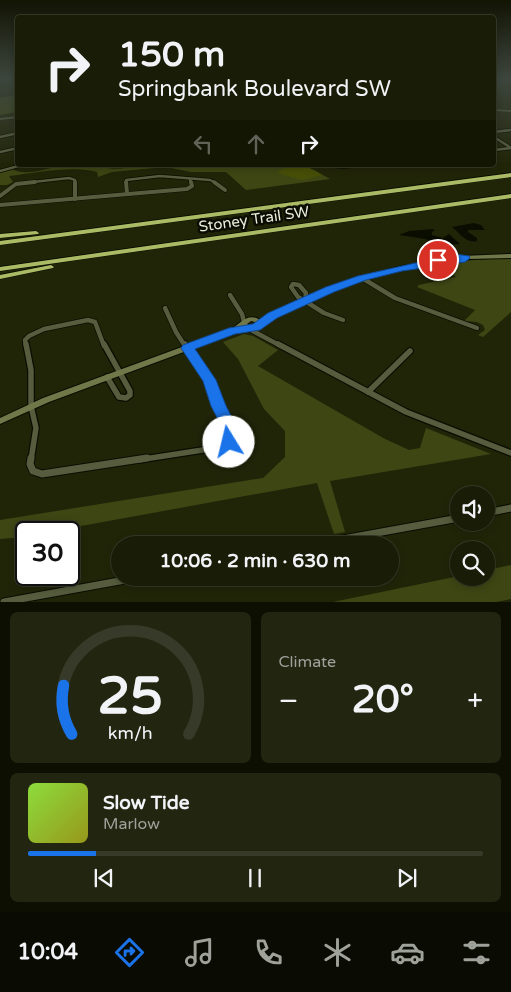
<!DOCTYPE html>
<meta charset="utf-8">
<style>
body{margin:0;font-family:"Varela Round",sans-serif;background:#222510;color:#f1f3f6;height:100vh;display:flex;flex-direction:column;font-size:19px;white-space:nowrap}
*{box-sizing:border-box;margin:0}
p{font-size:16px;color:#9fa19b}
.icon{flex:none;width:28px;height:28px;fill:none;stroke:currentColor;stroke-width:2;stroke-linecap:round;stroke-linejoin:round}
.map{position:relative;height:602px;overflow:hidden}
.panel{display:flex;flex-direction:column;gap:10px;padding:10px;background:#0e0f03;flex:1}
.panel>*{flex:none}
.guide{position:absolute;left:15px;top:15px;width:481px;height:152px;border-radius:5px;box-shadow:0 2px 8px #0003,0 0 0 1px #373a28;background:#191c06;color:#f1f3f6;overflow:hidden}
.controls{position:absolute;left:450px;top:486px;display:grid;gap:10px}
.controls a{display:grid;place-items:center;width:45px;height:45px;border-radius:50%;background:#191c06;box-shadow:0 2px 8px #0003,0 0 0 1px #373a28;font-size:25px}
.speed{position:absolute;left:15px;top:521px;display:flex;gap:10px;font-size:25px;font-weight:700;text-align:center}
.speed>*{display:grid;place-content:center;width:65px;height:65px;border-radius:50%;background:#191c06;box-shadow:0 2px 8px #0003,0 0 0 1px #373a28;line-height:1}
.speed .limit{border:2px solid #111;border-radius:8px;background:#fff;color:#111}
.pin{position:absolute;display:grid;place-items:center;width:42px;height:42px;color:#fff;margin:-21px;border:2px solid #fff;border-radius:50%;box-shadow:0 1px 5px #0007}
.me{position:absolute;width:55px;margin:-28px;rotate:351deg;stroke-linejoin:round;filter:drop-shadow(0 0 4px #0008)}
.turn{display:flex;align-items:center;gap:18px;height:105px;padding:0 20px;font-size:22px}
.turn .icon{width:65px;height:65px;stroke-width:2.5}
.turn b{display:block;font-size:35px;line-height:42px}
.lanes{display:flex;align-items:center;height:48px;padding:0 20px;background:#0003;justify-content:center;gap:25px;direction:ltr}
.lanes .off{opacity:.35}
.big{font-size:38px;font-weight:700;line-height:1.1}
.panel .card{flex:1;display:flex;flex-direction:column;justify-content:center;gap:8px;min-width:0;padding:0 18px;border-radius:8px;background:#222510}
.panel .dial{align-items:center;gap:0}
.dial svg{height:130px;overflow:visible;fill:none;stroke:#373a28;stroke-width:7;stroke-linecap:round;text-anchor:middle}
.dial text{fill:#f1f3f6;stroke:none}
.song{display:flex;align-items:center;gap:15px}
.cover{width:60px;height:60px;border-radius:8px;background:linear-gradient(135deg,hsl(90 70% 55%),hsl(60 70% 35%))}
.played{height:5px;border-radius:2px;background:linear-gradient(90deg,#1a73e8 15%,#373a28 15%)}
.keys{display:flex;justify-content:space-around;direction:ltr}
.heat{display:flex;justify-content:space-between;align-items:center;font-size:28px;direction:ltr}
.panel .tiles{flex:1;display:grid;gap:10px;grid-template-columns:1fr 1fr}
.card:last-child{grid-column:span 2}
.trip{position:absolute;left:111px;top:536px;width:288px;height:50px;border-radius:25px;background:#191c06;box-shadow:0 2px 8px #0003,0 0 0 1px #373a28;font-weight:700;line-height:50px;text-align:center}
.dock{display:flex;height:80px;justify-content:space-around;align-items:center;background:#0a0b02;color:#9fa19b}
.dock .icon{width:35px;height:35px}
.dock .active{color:#1a73e8}
.dock b{font-size:22px;color:#f1f3f6}
.map>svg:first-child{display:block}
</style>
<div class="map">
<svg width="511" height="602" viewBox="0 0 511 602">
<rect width="100%" height="100%" fill="#212508"/>
<g fill="#3e4614">
<path d="M17,95V112L0,115V98Z"/>
<path d="M63,165C73,165 86,163 95,165C109,170 123,170 137,165H300L314,170L330,179L246,190L226,172H191L166,167L112,172L98,177L97,172C75,165 34,173 9,176L13,182L7,185H0V172L12,169C26,177 48,168 63,165Z"/>
<path d="M501,258L511,259V312L483,337L478,335L485,330L483,325L477,322L464,321L475,310L417,287L419,285L456,277L441,264H455L462,261Z"/>
<path d="M244,334L253,336L278,350L258,366L385,439L409,450L420,448L426,428L491,454L330,481L345,532L334,534L317,483L48,532H26V537L0,539V520L263,478L285,457V431L264,409L238,359L223,342Z"/>
<path d="M511,565V599L496,602H333L459,576V578H486V570Z"/>
</g>
<path fill="#464f07" d="M289,165L308,167L322,175L302,180L277,173Z"/>
<g fill="#0a0d00">
<path d="M474,223L481,225L485,230H468V232L477,238V241C466,244 460,233 452,227Z"/>
<path d="M433,229L435,230L432,232V235L443,238L449,234L460,244L443,245L425,239L399,235L409,231Z"/>
</g>
<g fill="none" stroke-linecap="round" stroke-linejoin="round">
<defs>
<g id="street-far5">
<path d="M494,84L498,86L494,88"/>
<path d="M494,110L511,111"/>
<path d="M0,119L18,117"/>
</g>
<g id="street-far4">
<path d="M494,132L511,130"/>
<path d="M0,137L18,133"/>
<path d="M494,137L511,148"/>
<path d="M494,150L511,148"/>
<path d="M0,152L18,148"/>
<path d="M333,165L340,167L363,165"/>
<path d="M0,171L22,165"/>
<path d="M190,180L191,183"/>
<path d="M24,183L69,178L75,180V183"/>
<path d="M126,183V180L160,176L210,180L216,183"/>
</g>
<g id="street-far3">
<path d="M75,182V199"/>
<path d="M126,182L127,193"/>
<path d="M214,182L225,190"/>
<path d="M0,196L16,184L35,182"/>
<path d="M0,205L187,189L192,186L191,182"/>
</g>
<g id="street-far2">
<path d="M362,278L395,298L477,328"/>
<path d="M293,284L299,285L306,293L305,301L298,297L291,287Z"/>
<path d="M230,295L242,314L244,322"/>
<path d="M305,301L324,313L343,320"/>
<path d="M165,308L176,332L185,346"/>
<path d="M249,329L281,346"/>
<path d="M26,346L25,340L29,336L44,329L88,320L95,322L104,346"/>
</g>
<g id="street-far1">
<path d="M26,344L31,370V406L36,428L31,460"/>
<path d="M104,344L130,391V395L126,398L119,397L107,377"/>
<path d="M278,344L406,412L511,453"/>
<path d="M368,392L410,351"/>
<path d="M138,460L222,447L232,440L233,433L218,405L209,380L185,344"/>
</g>
<g id="street">
<path d="M31,458L30,464L33,471L42,474L147,458"/>
<path d="M486,513L511,508"/>
<path d="M310,545L459,518"/>
<path d="M4,602L136,578"/>
</g>
<path id="secondary" d="M511,254V258L468,259L465,261L402,270L364,279L332,291L275,317L258,329L248,330L243,327L235,333L49,402L0,424V418L43,398L231,329C241,323 249,311 261,321L271,315L328,289L360,277L402,266L458,258L459,257L461,256ZM251,321L255,322L256,325L250,326L247,324Z"/>
<g id="highway">
<path d="M511,173V177L0,245V241Z"/>
<path d="M511,194V198L0,271V267Z"/>
<path d="M36,231L39,233L38,234L0,238V234Z"/>
<path d="M51,265L54,267L53,268L0,279V275Z"/>
</g>
</defs>
<use href="#street-far5" stroke="#0a0e00" stroke-width="2.5"/>
<use href="#street-far4" stroke="#0a0e00" stroke-width="4"/>
<use href="#street-far3" stroke="#0a0e00" stroke-width="5"/>
<use href="#street-far2" stroke="#0a0e00" stroke-width="6"/>
<use href="#street-far1" stroke="#0a0e00" stroke-width="8"/>
<use href="#street" stroke="#0a0e00" stroke-width="9"/>
<use href="#secondary" stroke="#0a0e00" stroke-width="2"/>
<use href="#highway" stroke="#0a0e00" stroke-width="1"/>
<use href="#street-far5" stroke="#565c3d" stroke-width="2"/>
<use href="#street-far4" stroke="#565c3d" stroke-width="2.5"/>
<use href="#street-far3" stroke="#565c3d" stroke-width="4"/>
<use href="#street-far2" stroke="#565c3d" stroke-width="4.5"/>
<use href="#street-far1" stroke="#565c3d" stroke-width="5.5"/>
<use href="#street" stroke="#565c3d" stroke-width="7"/>
<use href="#secondary" fill="#707849" fill-rule="evenodd"/>
<use href="#highway" fill="#abba65" fill-rule="evenodd"/>
</g>
<linearGradient id="sky" x2="0" y2="1"><stop stop-color="#121404"/><stop offset="0.48" stop-color="#3d463d"/><stop offset="1" stop-color="#3d463d" stop-opacity="0"/></linearGradient>
<rect width="511" height="164" fill="url(#sky)"/>
<path fill="#1a73e8" stroke="#114b97" d="M455,254L469,256L470,258L465,262L402,271L366,280L334,292L277,318L260,330L235,334L195,349L216,380L226,406L240,433L235,447L229,449L224,447L222,442L225,433L211,406L203,381L181,348L183,345L229,328L253,324L268,313L326,287L358,276Z"/>
<g text-anchor="middle" stroke-width="5" stroke-linejoin="round" paint-order="stroke">
<g font-size="15" fill="#eaeedc" stroke="#0b0d03">
<text transform="translate(254 219) rotate(-8)" y="5">Stoney Trail SW</text>
</g>
</g>
</svg>
<div class="controls">
<a><svg class="icon" aria-label="sound" viewBox="0 0 24 24"><path d="M4 9h4l5-4v14l-5-4H4zM17 9q2 3 0 6"/></svg></a>
<a><svg class="icon" aria-label="search" viewBox="0 0 24 24"><circle cx="10" cy="10" r="6"/><path d="M15 15l6 6"/></svg></a>
</div>
<div class="speed"><div class="limit">30</div></div>
<div class="pin" style="left:438px;top:260px;background:#d93025"><svg class="icon" aria-label="arrive" viewBox="0 0 24 24"><path d="M6 21V4h12l-3 4 3 4H6"/></svg></div>
<svg class="me" style="left:229px;top:442px" viewBox="-20 -20 40 40"><circle r="19" fill="#fff"/><path d="M0-13L10 11 0 6-10 11z" fill="#1a73e8"/></svg>
<div class="trip">10:06 · 2 min · 630 m</div>
<div class="guide">
<div class="turn"><svg class="icon" aria-label="right" viewBox="0 0 24 24"><path d="M7 20v-9h11M14 6l5 5-5 5"/></svg><div><b>150 m</b>Springbank Boulevard SW</div></div>
<div class="lanes"><svg class="icon off" aria-label="left" viewBox="0 0 24 24"><path d="M17 20v-9H6M10 6l-5 5 5 5"/></svg><svg class="icon off" aria-label="ahead" viewBox="0 0 24 24"><path d="M12 20V5M6 11l6-6 6 6"/></svg><svg class="icon" aria-label="right" viewBox="0 0 24 24"><path d="M7 20v-9h11M14 6l5 5-5 5"/></svg></div>
</div>
</div>
<section class="panel">
<div class="tiles">
<div class="card dial"><svg viewBox="0 0 100 80">
<path d="M14 69A42 42 0 1 1 86 69"/>
<path d="M14 69A42 42 0 0 1 9 39" stroke="#1a73e8"/>
<text x="50" y="56" font-size="32" font-weight="700">25</text>
<text x="50" y="72" font-size="11">km/h</text>
</svg></div>
<div class="card"><p>Climate</p>
<div class="heat"><a>−</a><b class="big">20°</b><a>+</a></div>
</div>
<div class="card">
<div class="song"><i class="cover"></i><div><b>Slow Tide</b><p>Marlow</p></div></div>
<div class="played"></div>
<div class="keys"><svg class="icon" aria-label="previous" viewBox="0 0 24 24"><path d="M18 5L8 12l10 7zM5 5v14"/></svg><svg class="icon" aria-label="pause" viewBox="0 0 24 24"><path d="M8 5v14M16 5v14"/></svg><svg class="icon" aria-label="next" viewBox="0 0 24 24"><path d="M6 5l10 7-10 7zM19 5v14"/></svg></div>
</div>
</div>
</section>
<nav class="dock">
<b>10:04</b>
<svg class="icon active" aria-label="directions" viewBox="0 0 24 24"><path d="M12 3l9 9-9 9-9-9zM9 14v-3h6M13 9l2 2-2 2"/></svg>
<svg class="icon" aria-label="music" viewBox="0 0 24 24"><path d="M9 18V5l10-2v13"/><circle cx="6" cy="18" r="3"/><circle cx="16" cy="16" r="3"/></svg>
<svg class="icon" aria-label="phone" viewBox="0 0 24 24"><path d="M5 4h4l2 5-3 2q2 4 5 5l2-3 5 2v4C11 20 4 13 5 4z"/></svg>
<svg class="icon" aria-label="climate" viewBox="0 0 24 24"><path d="M12 3v18M4 7l16 10M4 17L20 7"/></svg>
<svg class="icon" aria-label="car" viewBox="0 0 24 24"><path d="M5 17H2v-5l4-1 3-4h7l3 4 3 1v5h-3M9 17h6M6 11h13"/><circle cx="7" cy="17" r="2"/><circle cx="17" cy="17" r="2"/></svg>
<svg class="icon" aria-label="filters" viewBox="0 0 24 24"><path d="M4 7h16M4 17h16"/><circle cx="9" cy="7" r="2"/><circle cx="15" cy="17" r="2"/></svg>
</nav>
